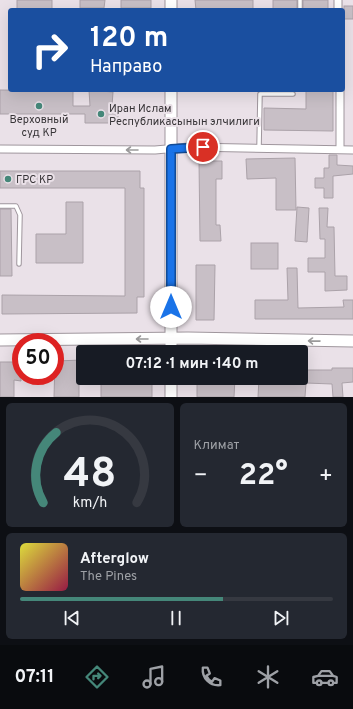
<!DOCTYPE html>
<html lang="ru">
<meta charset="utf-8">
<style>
body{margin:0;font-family:Overpass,sans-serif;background:#242831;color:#f1f3f6;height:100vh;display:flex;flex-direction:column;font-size:15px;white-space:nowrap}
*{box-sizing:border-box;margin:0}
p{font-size:13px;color:#9ea1a6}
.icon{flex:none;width:22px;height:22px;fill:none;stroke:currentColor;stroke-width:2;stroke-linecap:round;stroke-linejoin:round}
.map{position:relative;height:397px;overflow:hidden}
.details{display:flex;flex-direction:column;gap:6px;padding:6px;background:#0d0f14;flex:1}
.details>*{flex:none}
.top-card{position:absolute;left:8px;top:8px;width:337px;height:84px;border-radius:4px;box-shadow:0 4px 16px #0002;background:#1a4fa0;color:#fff;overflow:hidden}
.speed{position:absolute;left:12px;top:333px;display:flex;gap:8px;font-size:20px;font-weight:700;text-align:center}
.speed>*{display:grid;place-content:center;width:52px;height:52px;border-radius:50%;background:#171b24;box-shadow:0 4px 16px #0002;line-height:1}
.speed .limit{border:6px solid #d22;background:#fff;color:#111}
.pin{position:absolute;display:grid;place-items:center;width:34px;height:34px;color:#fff;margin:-17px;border:2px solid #fff;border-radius:50%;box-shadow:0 1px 4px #0007}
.me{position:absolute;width:44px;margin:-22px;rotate:0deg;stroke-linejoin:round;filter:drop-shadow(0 0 3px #0008)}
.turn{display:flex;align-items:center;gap:14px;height:84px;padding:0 16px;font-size:18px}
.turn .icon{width:52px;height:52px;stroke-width:2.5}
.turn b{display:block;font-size:28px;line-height:34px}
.big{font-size:30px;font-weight:700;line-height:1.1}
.details .card{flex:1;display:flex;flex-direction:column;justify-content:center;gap:6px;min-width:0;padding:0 14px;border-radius:6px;background:#242831}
.details .dial{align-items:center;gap:0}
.dial svg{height:104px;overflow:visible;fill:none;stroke:#363941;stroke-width:7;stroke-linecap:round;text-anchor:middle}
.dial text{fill:#f1f3f6;stroke:none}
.song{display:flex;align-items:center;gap:12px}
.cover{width:48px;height:48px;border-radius:6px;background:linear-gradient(135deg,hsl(60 70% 55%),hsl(340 70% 35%))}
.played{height:4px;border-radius:2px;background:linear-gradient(90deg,#458779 65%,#363941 65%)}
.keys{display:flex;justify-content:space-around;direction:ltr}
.heat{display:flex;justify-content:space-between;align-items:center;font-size:22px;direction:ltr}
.details .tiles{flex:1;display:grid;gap:6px;grid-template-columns:1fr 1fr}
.card:last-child{grid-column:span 2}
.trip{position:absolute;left:76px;top:345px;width:232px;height:40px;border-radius:4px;background:#171b24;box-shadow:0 4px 16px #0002;font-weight:700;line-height:40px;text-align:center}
.tab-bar{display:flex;height:64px;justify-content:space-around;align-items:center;background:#090b0e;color:#9ea1a6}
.tab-bar .icon{width:28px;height:28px}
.tab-bar .current{color:#458779}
.tab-bar b{font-size:18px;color:#f1f3f6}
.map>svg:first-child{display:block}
</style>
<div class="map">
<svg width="353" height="397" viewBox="0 0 353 397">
<rect width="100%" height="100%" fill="#eae1e8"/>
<g fill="#c8bfc6" stroke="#aba2a9">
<rect x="17" y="0" width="35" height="10"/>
<path d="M80,0H105L104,8H80Z"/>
<rect x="121" y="0" width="30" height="8"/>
<path d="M195,0H253V9L196,10Z"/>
<rect x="273" y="0" width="24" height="10"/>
<rect x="303" y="0" width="25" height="10"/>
<rect x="344" y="6" width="9" height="13"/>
<path d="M0,90L73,91V106H90L89,90L113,92L112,106H118V123H85V114H0Z"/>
<path d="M306,90H333V131L264,130V108L306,109Z"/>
<path d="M329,155H337V165L353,166V174L333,176V198H324V188H315V178H324V168H329Z"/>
<path d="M295,158L296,210H276V178L247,179L246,159Z"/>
<path d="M199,161H222V179H216V225H220L221,241H200Z"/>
<path d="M0,171H140V188H144V297H137V313L2,314V295L125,296V188H0Z"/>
<path d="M66,202H83V263H36V234H66Z"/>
<path d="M297,207L309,208L307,242L295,241Z"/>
<path d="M319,208H328L327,227H334L335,276H347V290L325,291V272H308V258H325V239H320Z"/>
<path d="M0,209H11L12,276H0Z"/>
<rect x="251" y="243" width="27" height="26"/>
<path d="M196,265H215L214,320H196Z"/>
<path d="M287,268H297L298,308L344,307L343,300H353V319H255V300H288Z"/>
<path d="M83,360V379H79V397H54L55,361Z"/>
<path d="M0,362H21V381L14,380V397H0Z"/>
<path d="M332,368H353V382L342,383L343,397H333L332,384L306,383L305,397H258L259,378H301V370H332Z"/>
<rect x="101" y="378" width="51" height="19"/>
<path d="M197,378H235L234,397H197Z"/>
</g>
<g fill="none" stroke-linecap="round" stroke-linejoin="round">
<defs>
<g id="lane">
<path d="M300,0V10"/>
<path d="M259,148L260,94H293"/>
<path d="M0,206H16L20,215L19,264"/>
</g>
<g id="street">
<path d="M338,0V10"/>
<path d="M340,90V149"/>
<path d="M0,149L155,150L189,147L353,150"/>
</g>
<g id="secondary">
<path d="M171,10V0"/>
<path d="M171,90V352"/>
<path d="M0,340L188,338L353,341"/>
<path d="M171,397V378"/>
</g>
</defs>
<use href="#lane" stroke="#9f969d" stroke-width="5.5"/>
<use href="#street" stroke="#9f969d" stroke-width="9"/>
<use href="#secondary" stroke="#9f969d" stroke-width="13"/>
<use href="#lane" stroke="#fff" stroke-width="3.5"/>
<use href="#street" stroke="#fff" stroke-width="7"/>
<use href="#secondary" stroke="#fff" stroke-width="11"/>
</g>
<defs><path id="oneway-shaft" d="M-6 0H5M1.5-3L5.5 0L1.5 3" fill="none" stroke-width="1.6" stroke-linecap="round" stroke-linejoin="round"/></defs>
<g stroke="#9b9a9b">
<use href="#oneway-shaft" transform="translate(132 150) rotate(-180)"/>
<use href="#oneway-shaft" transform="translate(142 339) rotate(-180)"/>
<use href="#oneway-shaft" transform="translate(314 341) rotate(-179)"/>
</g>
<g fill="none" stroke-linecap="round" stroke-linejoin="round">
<defs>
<path id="route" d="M171,307V149L203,147"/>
</defs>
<use href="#route" stroke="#114b97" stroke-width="10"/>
<use href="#route" stroke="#1a73e8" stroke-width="7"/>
</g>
<g fill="#458779" stroke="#eae1e8" stroke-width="1.5">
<circle cx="39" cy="106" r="4"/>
<circle cx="101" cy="114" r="4"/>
<circle cx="8" cy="179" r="4"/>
</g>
<g text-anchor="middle" stroke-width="4" stroke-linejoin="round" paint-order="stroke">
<g font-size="11" fill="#373437" stroke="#eae1e8" text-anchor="start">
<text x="109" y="112">Иран Ислам<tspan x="109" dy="13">Республикасынын элчилиги</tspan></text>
<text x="39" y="123" text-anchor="middle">Верховный<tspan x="39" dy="13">суд КР</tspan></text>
<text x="16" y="183">ГРС КР</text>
</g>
</g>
</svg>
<div class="speed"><div class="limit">50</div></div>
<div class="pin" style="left:203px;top:147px;background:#d93025"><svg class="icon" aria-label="arrive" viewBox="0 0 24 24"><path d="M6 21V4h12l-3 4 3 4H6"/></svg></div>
<svg class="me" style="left:171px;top:307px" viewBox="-20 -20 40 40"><circle r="19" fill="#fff"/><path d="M0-13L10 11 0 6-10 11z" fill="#1a73e8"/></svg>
<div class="trip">07:12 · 1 мин · 140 m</div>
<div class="top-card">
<div class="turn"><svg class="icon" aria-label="right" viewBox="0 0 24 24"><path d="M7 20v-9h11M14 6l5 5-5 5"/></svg><div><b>120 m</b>Направо</div></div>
</div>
</div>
<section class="details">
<div class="tiles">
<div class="card dial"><svg viewBox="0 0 100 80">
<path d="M14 69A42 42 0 1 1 86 69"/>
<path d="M14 69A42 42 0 0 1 24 15" stroke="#458779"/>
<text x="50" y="56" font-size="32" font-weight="700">48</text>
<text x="50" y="72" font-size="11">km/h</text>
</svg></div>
<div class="card"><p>Климат</p>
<div class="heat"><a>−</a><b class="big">22°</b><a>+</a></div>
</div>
<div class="card">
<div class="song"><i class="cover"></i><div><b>Afterglow</b><p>The Pines</p></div></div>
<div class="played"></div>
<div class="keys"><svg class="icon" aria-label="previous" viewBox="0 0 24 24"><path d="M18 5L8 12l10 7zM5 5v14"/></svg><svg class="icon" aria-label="pause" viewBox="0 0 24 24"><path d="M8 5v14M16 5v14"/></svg><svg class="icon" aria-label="next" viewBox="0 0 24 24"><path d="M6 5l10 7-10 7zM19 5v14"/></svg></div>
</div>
</div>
</section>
<nav class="tab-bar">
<b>07:11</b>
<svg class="icon current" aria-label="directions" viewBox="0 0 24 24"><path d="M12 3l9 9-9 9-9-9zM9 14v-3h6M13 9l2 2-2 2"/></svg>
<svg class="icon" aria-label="music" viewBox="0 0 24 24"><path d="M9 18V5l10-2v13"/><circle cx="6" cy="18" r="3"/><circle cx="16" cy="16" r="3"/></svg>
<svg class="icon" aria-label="phone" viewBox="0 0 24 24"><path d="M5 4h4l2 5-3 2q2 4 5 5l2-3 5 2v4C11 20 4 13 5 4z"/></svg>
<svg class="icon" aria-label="climate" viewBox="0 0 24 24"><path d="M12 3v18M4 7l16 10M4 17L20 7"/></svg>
<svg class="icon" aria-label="car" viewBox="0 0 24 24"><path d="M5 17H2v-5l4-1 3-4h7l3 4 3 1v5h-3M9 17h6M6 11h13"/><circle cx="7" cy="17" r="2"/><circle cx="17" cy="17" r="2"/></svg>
</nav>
